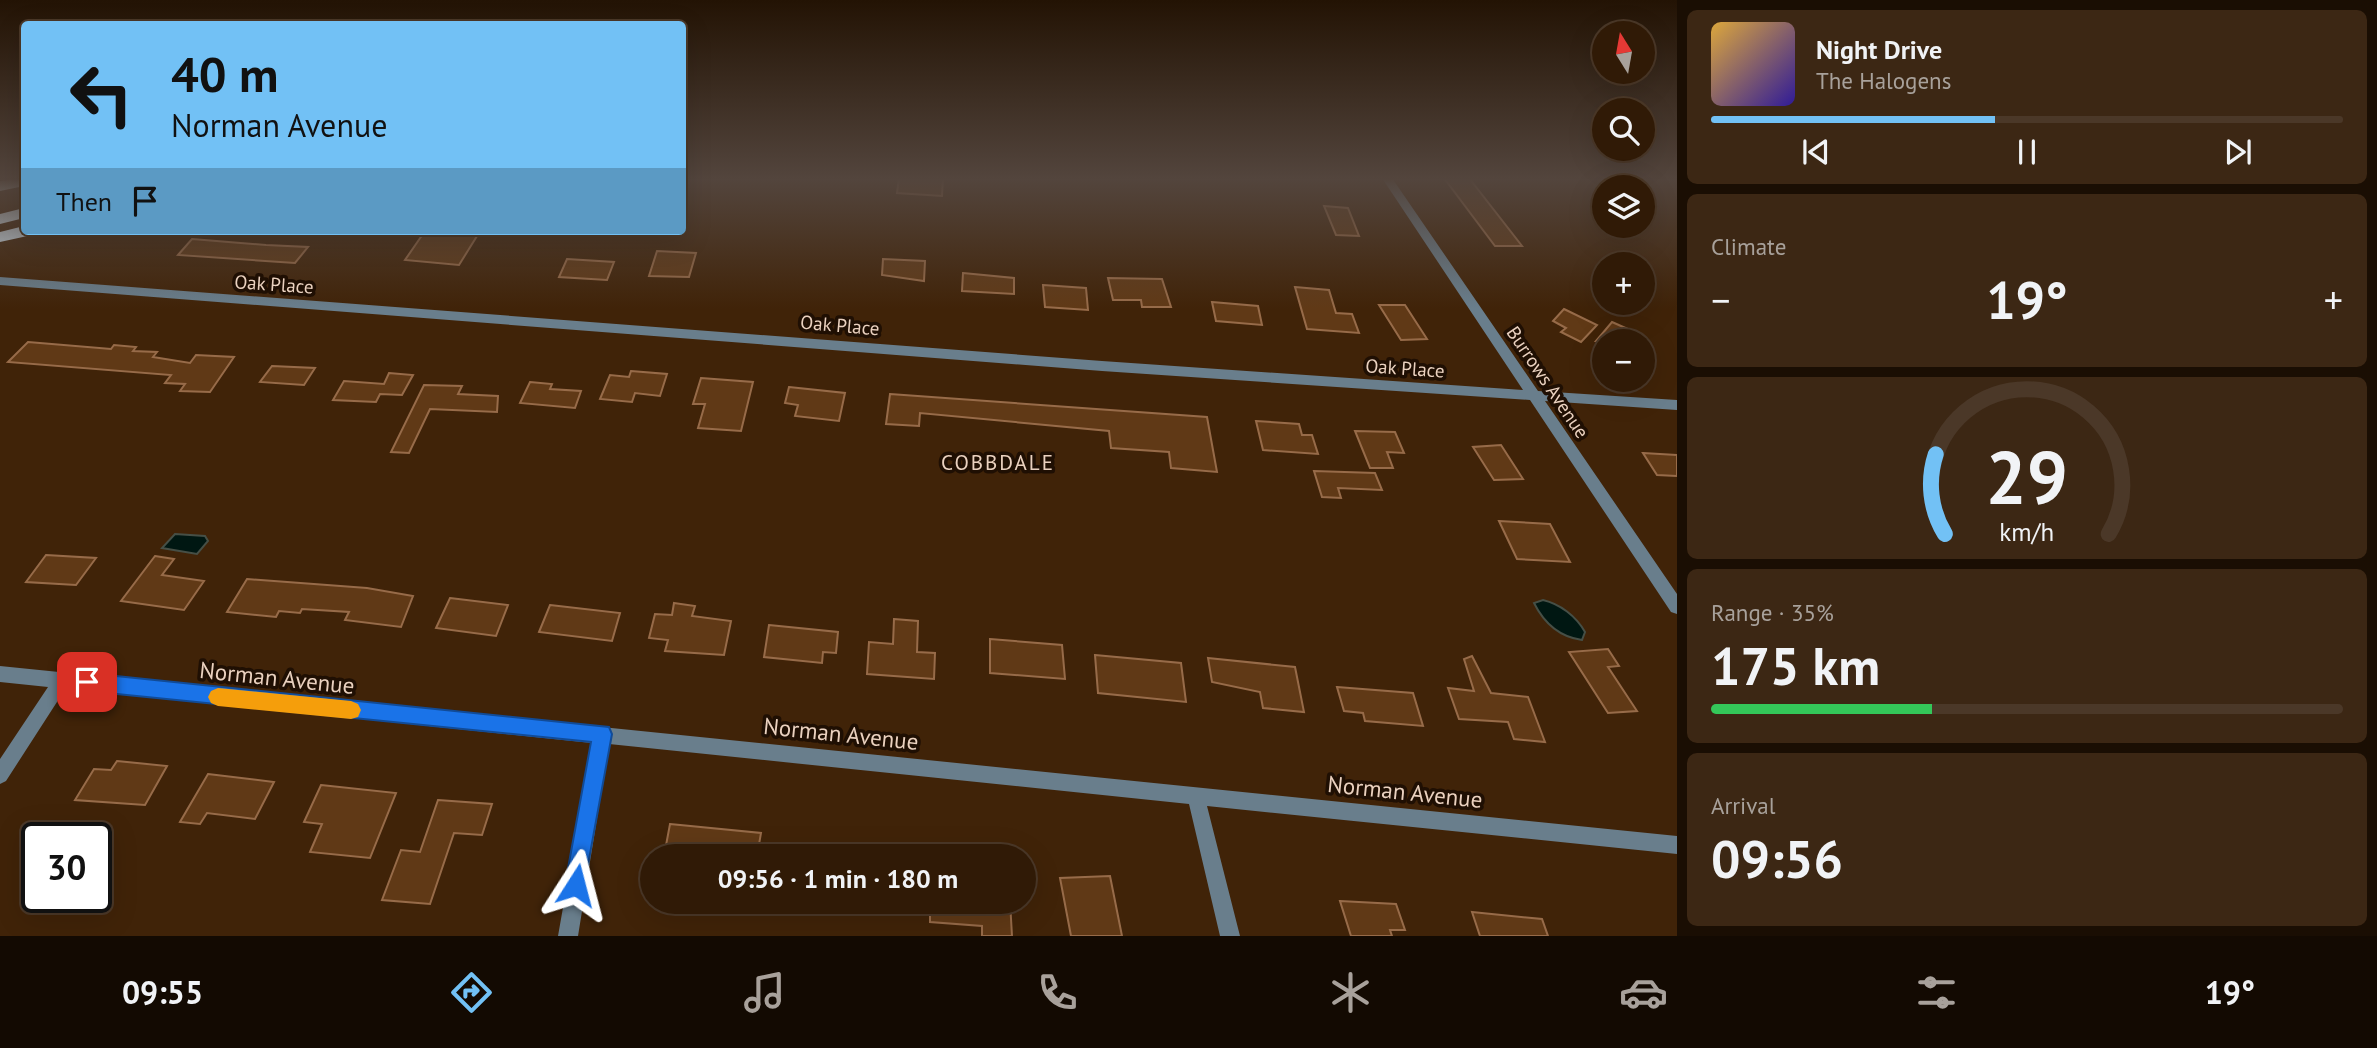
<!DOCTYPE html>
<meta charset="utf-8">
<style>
body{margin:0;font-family:"PT Sans",sans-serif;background:#3c2714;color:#f1f3f6;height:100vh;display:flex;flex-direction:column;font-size:26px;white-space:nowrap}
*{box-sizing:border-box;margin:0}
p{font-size:23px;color:#a8a19b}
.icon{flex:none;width:38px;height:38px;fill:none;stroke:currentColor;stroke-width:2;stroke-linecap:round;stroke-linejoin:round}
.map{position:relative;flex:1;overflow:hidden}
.panel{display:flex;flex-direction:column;gap:10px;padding:10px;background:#1a0e03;width:700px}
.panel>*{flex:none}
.banner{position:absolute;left:21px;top:21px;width:665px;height:214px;border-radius:7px;box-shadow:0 7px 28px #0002,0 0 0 2px #4b3828;background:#72c1f5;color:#111;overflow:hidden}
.needle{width:46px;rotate:349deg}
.buttons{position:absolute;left:1592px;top:21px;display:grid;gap:14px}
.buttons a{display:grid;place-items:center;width:63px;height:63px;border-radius:50%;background:#301a06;box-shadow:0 7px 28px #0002,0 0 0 2px #4b3828;font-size:35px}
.speed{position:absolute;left:21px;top:822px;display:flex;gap:14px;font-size:35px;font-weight:700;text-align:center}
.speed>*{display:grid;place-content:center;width:91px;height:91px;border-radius:50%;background:#301a06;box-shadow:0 7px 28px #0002,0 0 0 2px #4b3828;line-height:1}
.speed .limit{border:4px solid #111;border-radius:10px;background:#fff;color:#111}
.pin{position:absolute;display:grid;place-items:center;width:60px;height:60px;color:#fff;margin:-30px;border-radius:14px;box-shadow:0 4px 10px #0006}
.me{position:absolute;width:77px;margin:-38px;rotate:9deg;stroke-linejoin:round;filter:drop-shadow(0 0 5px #0008)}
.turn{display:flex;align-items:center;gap:24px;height:147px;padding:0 35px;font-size:32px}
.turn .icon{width:91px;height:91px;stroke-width:2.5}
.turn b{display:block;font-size:49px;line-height:60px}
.then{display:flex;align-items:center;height:66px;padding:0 35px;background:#0003;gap:14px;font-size:26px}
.big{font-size:52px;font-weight:600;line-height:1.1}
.panel .tile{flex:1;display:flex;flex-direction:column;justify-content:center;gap:10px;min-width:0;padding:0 24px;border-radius:10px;background:#3c2714}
.panel .dial{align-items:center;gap:0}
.dial svg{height:182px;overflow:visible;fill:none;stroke:#4b3828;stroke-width:7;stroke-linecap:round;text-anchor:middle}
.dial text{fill:#f1f3f6;stroke:none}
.song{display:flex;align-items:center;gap:21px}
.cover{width:84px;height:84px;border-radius:10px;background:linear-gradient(135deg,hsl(40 70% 55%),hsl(250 70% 35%))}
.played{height:7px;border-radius:4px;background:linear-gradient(90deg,#72c1f5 45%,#4b3828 45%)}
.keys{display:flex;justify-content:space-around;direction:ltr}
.heat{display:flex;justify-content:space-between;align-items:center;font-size:38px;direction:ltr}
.charge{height:10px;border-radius:5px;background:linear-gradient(90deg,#34c759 35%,#4b3828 0)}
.trip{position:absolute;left:640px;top:844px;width:396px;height:70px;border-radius:35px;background:#301a06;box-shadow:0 7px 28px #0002,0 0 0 2px #4b3828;font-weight:600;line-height:70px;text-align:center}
.tab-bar{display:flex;height:112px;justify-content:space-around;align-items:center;background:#130a02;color:#a8a19b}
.tab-bar .icon{width:49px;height:49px}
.tab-bar .active{color:#72c1f5}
.tab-bar b{font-size:32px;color:#f1f3f6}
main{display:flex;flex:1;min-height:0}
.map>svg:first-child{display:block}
</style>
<main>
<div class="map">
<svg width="1677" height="936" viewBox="0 0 1677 936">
<rect width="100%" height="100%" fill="#402308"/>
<g fill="#001712" stroke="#464f46" stroke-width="2">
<path d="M175,534L205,536L208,541L197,554L162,548Z"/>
<path d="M1543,600C1560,604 1576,616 1585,632L1582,640C1560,637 1544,623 1534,603Z"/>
</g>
<g fill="#603916" stroke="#976b49" stroke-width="2">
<path d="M899,178H943L942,196L897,193Z"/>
<path d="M1444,178H1469L1522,246H1495Z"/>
<path d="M1324,206L1348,208L1359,236L1336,235Z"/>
<path d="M425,231H459L457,234L477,236L459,265L405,260Z"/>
<path d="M192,239L266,245L308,247L295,263L178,255Z"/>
<path d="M657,251L696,253L689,277L649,276Z"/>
<path d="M567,259L614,262L607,280L559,277Z"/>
<path d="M883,259L925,261L924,281L882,275Z"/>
<path d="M963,273L1014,278V294L962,291Z"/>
<path d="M1108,278L1162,279L1171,307H1142L1141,300H1113Z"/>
<path d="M1043,285L1086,288L1088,310L1045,307Z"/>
<path d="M1295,287L1329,290L1336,313L1352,314L1359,333L1307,329Z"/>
<path d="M1212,302L1258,306L1262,325L1216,321Z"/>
<path d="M1379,305H1405L1427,339L1401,340Z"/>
<path d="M1564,309L1597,325L1581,342L1561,332L1566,328L1553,321Z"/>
<path d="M1612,322L1630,330L1621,341H1596Z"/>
<path d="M28,342L111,349L114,345L136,347L133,351L157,352L153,357L190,363L196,355L234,357L210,392L180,391L185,384L165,383L171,375L8,362Z"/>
<path d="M272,366L315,368L304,385L260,382Z"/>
<path d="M631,371L667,374L660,396L635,393L632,402L600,399L610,375L629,377Z"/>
<path d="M389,373L413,375L402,395L380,394L376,402L333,400L344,381L384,384Z"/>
<path d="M701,378L753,382L741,431L698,428L705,404H693Z"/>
<path d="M530,382L552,384L550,389L581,391L575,408L520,403Z"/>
<path d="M424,385L462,386L458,394L498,396L497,412L430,409L409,453L391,452Z"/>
<path d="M789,387L845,393L839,421L795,416L798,405L785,403Z"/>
<path d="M890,394L1207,417L1217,472L1171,468L1169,452L1111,448L1109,431L920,413L919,426L886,424Z"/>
<path d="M1256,421L1299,424L1302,435H1312L1318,454L1263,450Z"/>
<path d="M1355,431L1395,432L1404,453L1387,452L1393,468H1370Z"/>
<path d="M1501,445L1523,479L1494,480L1473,447Z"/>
<path d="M1643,453L1677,455V476L1657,475Z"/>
<path d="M1314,471L1375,473L1382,490L1338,488L1341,498L1322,497Z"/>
<path d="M1499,521L1550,524L1570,562L1517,559Z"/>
<path d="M46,555L96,558L76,585L26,582Z"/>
<path d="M155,556L174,559L162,575L204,581L184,610L121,601Z"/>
<path d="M247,579L367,588L413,596L401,627L345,620L349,612L302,609L300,613L279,611L276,617L227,612Z"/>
<path d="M450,598L508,605L496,636L436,628Z"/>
<path d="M674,603L695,606L692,616L731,621L724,655L665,651L668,640L649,638L655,614L672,615Z"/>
<path d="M550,605L620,613L612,641L539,632Z"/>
<path d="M894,619L918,621L917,652L935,653L934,679L867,674L869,642L893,644Z"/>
<path d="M769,625L838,632L836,653L823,652L822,663L764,657Z"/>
<path d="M990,639L1062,645L1065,679L990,673Z"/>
<path d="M1608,649L1619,666L1608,667L1637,711L1608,713L1569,652Z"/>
<path d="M1095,655L1181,663L1186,702L1098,693Z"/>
<path d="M1472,656L1491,693L1528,697L1545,742L1514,739L1508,722L1459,719L1448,688L1474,691L1464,659Z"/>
<path d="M1208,658L1295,667L1304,712L1263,708L1260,692L1212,682Z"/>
<path d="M1337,687L1413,693L1423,726L1365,721L1363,713L1344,711Z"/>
<path d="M117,761L167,766L145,805L75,800L94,769L111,770Z"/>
<path d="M208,774L274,782L255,819L207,813L200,824L180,822Z"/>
<path d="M321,785L396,793L370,858L310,852L322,824L304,822Z"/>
<path d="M438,800L492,804L482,835L454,833L430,904L382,900L401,850L420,852Z"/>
<path d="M670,824L761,833L757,856H664Z"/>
<path d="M1110,876L1122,936H1071L1060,878Z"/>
<path d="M930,901H1010L1012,936H982V926L930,922Z"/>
<path d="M1340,901L1396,904L1405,930H1390L1392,936H1351Z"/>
<path d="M1472,912L1542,919L1548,936H1480Z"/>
</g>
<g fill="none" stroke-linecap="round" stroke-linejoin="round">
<g fill="#697e8c" fill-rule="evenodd">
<path d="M1382,178H1392L1538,391L1677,400V410L1545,401L1677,594V614L1671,612L1530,400L1102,371L0,285V277L1102,361L1523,390Z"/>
<path d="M0,666L1677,836V854L1207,806L1240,936H1220L1189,804L609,744L578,936H558L592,743L66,688L6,781L0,784V759L48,687L0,682Z"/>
</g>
<g fill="#d9eefc" fill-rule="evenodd">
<path d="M24,178V186L0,191V181Z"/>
<path d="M24,208V218L0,224V214Z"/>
<path d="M24,226V231H34L32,235L0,242V232Z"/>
</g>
</g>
<linearGradient id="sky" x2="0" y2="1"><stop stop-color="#231304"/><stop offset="0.58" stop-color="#53453d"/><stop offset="1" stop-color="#53453d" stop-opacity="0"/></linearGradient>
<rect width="1677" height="309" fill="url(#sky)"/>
<path fill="#1a73e8" stroke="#114b97" stroke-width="2" d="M87,673L609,727L612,734L583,892L576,896L568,892L565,885L591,742L87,691L81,688L78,682L81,676Z"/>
<path fill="#f59e0b" d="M218,688L351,701L358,704L361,710L358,717L351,719L218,706L211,703L208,697L211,691Z"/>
<g text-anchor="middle" stroke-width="7" stroke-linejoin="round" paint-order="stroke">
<g font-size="19" fill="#ead1bf" stroke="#1f0f03">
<text transform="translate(274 284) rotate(4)" y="7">Oak Place</text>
<text transform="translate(840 325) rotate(5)" y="7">Oak Place</text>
<text transform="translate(1405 368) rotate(4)" y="7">Oak Place</text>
<text transform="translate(1548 382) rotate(56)" y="7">Burrows Avenue</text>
</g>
<g font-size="21" letter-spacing="2" fill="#ead1bf" stroke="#1f0f03">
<text x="998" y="470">COBBDALE</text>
</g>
<g font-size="23" fill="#ead1bf" stroke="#1f0f03">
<text transform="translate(277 678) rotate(6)" y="8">Norman Avenue</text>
<text transform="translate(841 734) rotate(6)" y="8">Norman Avenue</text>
<text transform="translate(1405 792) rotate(6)" y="8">Norman Avenue</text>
</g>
</g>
</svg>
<div class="buttons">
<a><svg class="needle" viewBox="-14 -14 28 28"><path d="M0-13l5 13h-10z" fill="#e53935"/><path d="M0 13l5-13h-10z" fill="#a8a19b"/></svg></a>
<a><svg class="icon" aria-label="search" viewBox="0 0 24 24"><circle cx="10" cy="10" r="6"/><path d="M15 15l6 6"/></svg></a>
<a><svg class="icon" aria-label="layers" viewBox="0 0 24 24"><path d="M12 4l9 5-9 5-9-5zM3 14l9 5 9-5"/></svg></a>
<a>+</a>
<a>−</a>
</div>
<div class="speed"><div class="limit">30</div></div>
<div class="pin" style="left:87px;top:682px;background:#d93025"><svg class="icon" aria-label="arrive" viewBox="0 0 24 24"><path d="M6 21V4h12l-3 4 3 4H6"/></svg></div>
<svg class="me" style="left:576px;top:885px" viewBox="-20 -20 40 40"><path d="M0-17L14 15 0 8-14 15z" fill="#1a73e8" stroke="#fff" stroke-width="4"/></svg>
<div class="trip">09:56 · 1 min · 180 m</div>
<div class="banner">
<div class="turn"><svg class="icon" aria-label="left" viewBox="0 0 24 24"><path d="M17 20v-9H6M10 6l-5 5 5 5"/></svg><div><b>40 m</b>Norman Avenue</div></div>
<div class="then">Then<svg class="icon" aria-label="arrive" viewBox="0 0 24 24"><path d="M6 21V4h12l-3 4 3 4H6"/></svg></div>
</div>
</div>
<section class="panel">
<div class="tile">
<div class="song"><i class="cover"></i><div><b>Night Drive</b><p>The Halogens</p></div></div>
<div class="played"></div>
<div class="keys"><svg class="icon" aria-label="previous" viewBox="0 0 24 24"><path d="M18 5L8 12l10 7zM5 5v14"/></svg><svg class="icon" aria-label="pause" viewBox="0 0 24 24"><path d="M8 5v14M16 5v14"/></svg><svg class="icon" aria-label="next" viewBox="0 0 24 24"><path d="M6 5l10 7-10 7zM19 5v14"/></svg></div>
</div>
<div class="tile"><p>Climate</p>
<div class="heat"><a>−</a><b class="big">19°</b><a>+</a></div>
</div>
<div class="tile dial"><svg viewBox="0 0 100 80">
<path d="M14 69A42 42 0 1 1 86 69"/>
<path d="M14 69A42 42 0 0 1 10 34" stroke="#72c1f5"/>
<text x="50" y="56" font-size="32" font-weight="700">29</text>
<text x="50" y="72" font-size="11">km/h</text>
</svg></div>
<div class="tile"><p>Range · 35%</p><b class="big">175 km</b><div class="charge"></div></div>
<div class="tile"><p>Arrival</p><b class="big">09:56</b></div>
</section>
</main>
<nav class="tab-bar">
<b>09:55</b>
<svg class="icon active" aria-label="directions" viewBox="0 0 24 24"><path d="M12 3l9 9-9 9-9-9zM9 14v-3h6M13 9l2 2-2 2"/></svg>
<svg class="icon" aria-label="music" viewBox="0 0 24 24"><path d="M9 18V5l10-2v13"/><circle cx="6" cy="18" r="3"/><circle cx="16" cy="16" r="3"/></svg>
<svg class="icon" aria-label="phone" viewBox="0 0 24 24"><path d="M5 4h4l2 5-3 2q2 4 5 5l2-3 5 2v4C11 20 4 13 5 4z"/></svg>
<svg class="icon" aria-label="climate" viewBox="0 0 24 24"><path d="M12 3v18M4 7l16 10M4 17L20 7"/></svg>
<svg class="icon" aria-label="car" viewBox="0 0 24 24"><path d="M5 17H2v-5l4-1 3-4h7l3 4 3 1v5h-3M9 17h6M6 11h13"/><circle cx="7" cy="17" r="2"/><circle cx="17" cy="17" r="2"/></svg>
<svg class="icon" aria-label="filters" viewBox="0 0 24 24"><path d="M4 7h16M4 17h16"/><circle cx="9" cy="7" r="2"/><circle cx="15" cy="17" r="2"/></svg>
<b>19°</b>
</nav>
